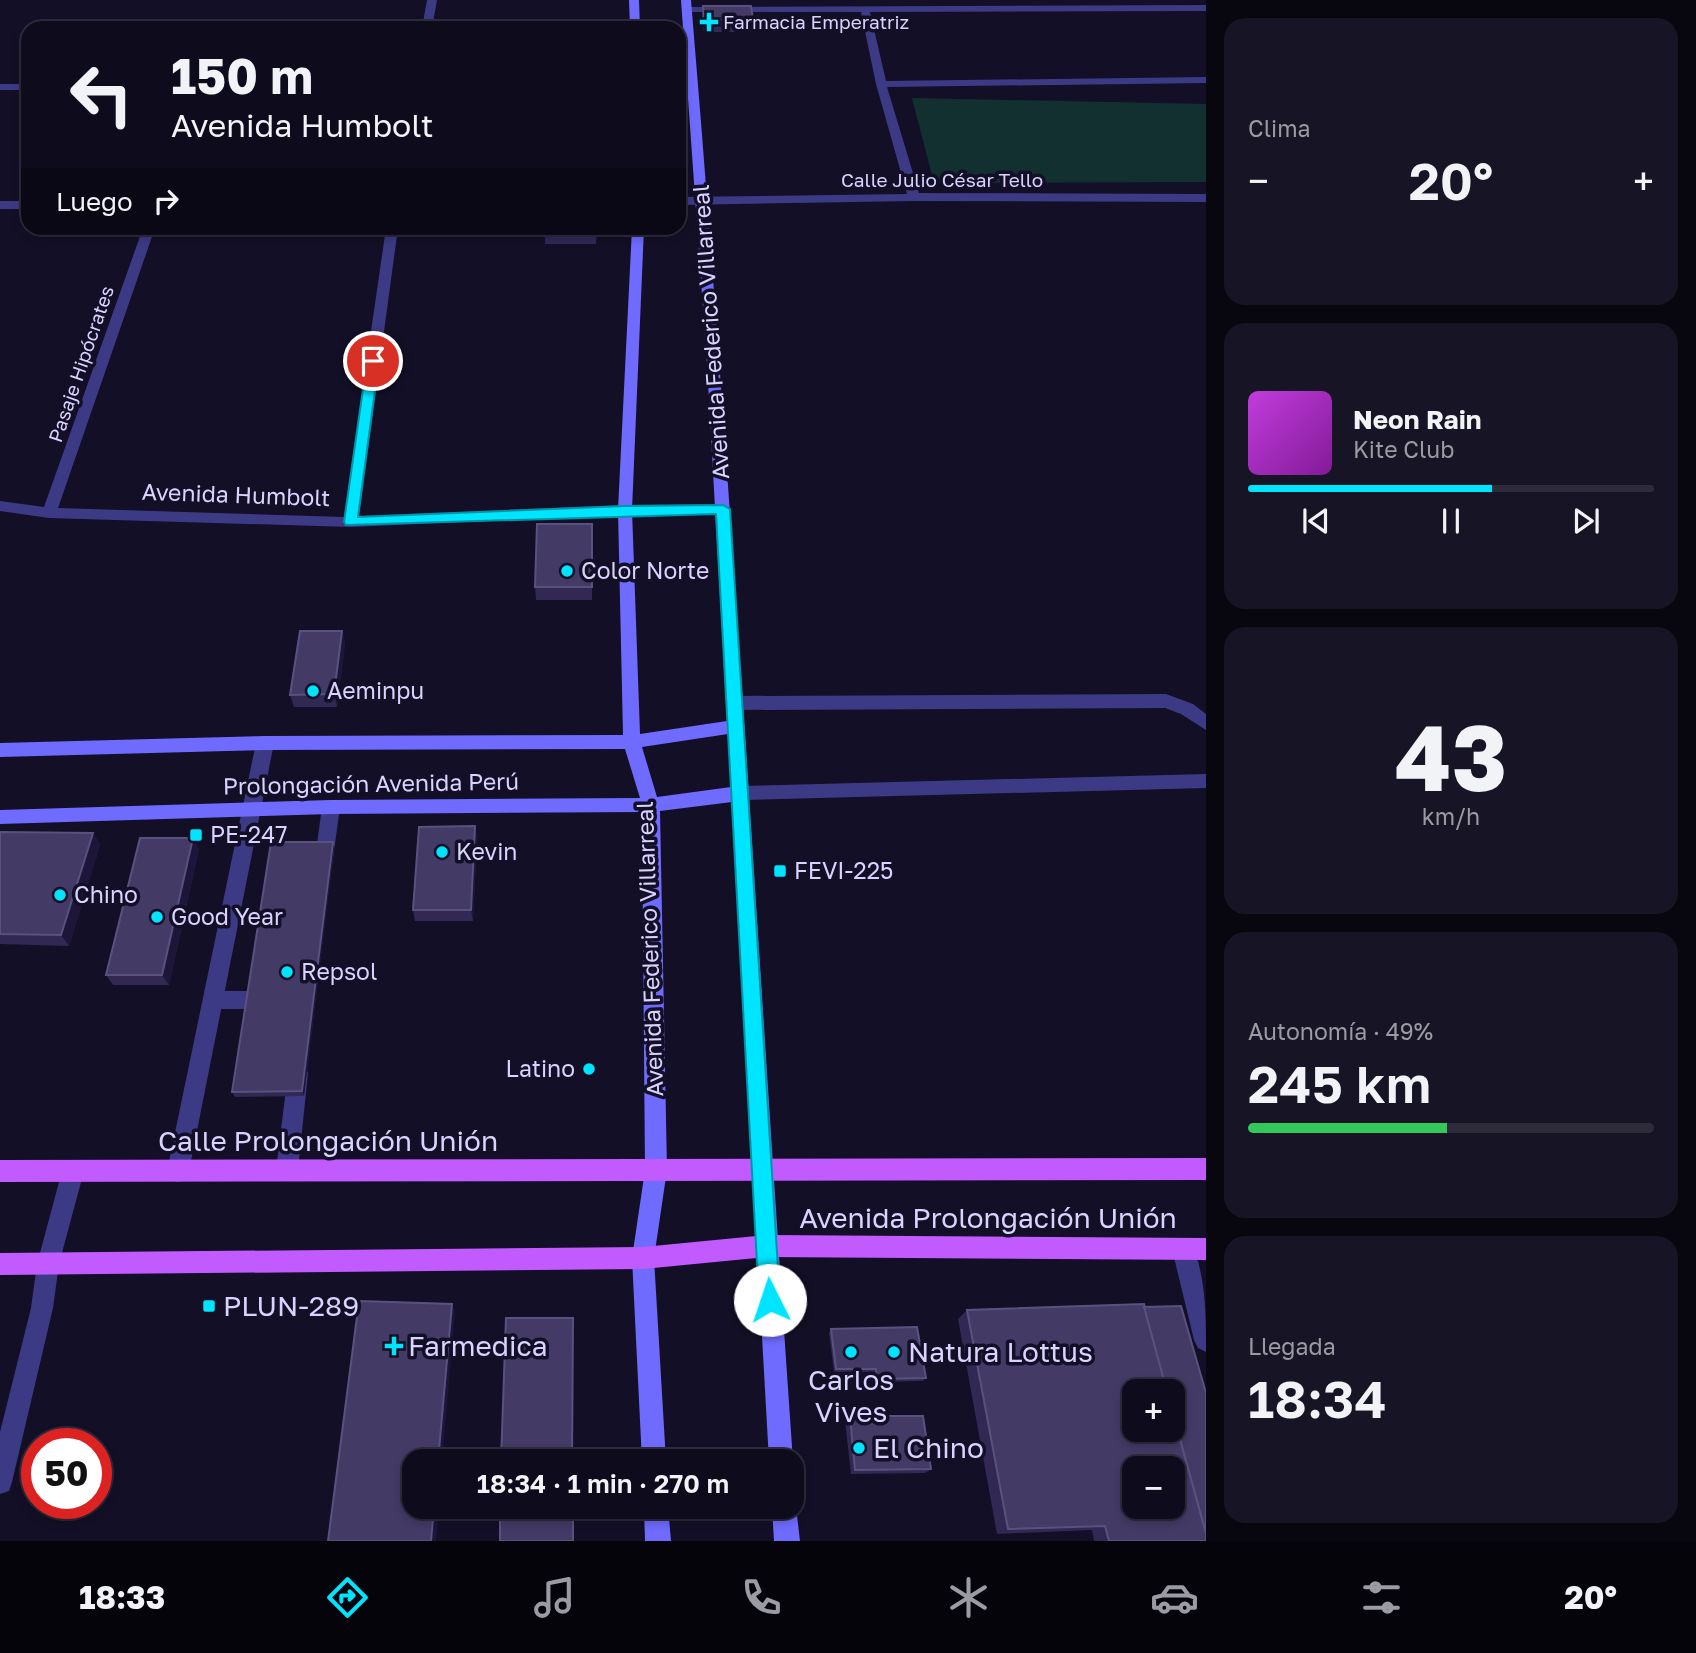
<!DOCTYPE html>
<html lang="es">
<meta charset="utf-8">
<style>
body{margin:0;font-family:"Golos Text",sans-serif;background:#171425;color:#f1f3f6;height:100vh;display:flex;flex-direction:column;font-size:26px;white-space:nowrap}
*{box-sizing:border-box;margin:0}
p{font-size:23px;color:#9b9ba3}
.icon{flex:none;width:38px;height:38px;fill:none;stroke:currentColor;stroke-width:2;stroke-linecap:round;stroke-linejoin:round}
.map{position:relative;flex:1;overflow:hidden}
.drawer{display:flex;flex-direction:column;gap:18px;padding:18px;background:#08060f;width:490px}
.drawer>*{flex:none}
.guide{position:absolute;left:21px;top:21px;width:665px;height:214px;border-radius:21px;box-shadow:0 4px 10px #0003,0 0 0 2px #2e2b3b;background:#0e0b1c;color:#f1f3f6;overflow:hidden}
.fabs{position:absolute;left:1122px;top:1379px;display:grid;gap:14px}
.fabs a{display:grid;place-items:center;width:63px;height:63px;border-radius:14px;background:#0e0b1c;box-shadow:0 4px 10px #0003,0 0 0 2px #2e2b3b;font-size:35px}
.speed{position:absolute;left:21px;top:1428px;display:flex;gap:14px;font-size:35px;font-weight:700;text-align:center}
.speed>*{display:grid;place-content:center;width:91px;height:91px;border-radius:50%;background:#0e0b1c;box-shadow:0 4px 10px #0003,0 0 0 2px #2e2b3b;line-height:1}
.speed .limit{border:10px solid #d22;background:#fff;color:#111}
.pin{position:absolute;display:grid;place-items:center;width:60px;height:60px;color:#fff;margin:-30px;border:4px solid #fff;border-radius:50%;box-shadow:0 2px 7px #0007}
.me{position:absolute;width:77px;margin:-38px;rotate:356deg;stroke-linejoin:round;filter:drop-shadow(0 0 5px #0008)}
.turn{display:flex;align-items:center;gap:24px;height:147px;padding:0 35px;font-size:32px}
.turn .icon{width:91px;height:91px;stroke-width:2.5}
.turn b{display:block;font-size:49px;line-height:60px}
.then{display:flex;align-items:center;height:66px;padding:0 35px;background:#0003;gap:14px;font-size:26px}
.big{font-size:52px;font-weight:600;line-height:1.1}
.drawer .widget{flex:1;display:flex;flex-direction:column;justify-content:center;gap:10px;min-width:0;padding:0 24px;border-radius:21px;background:#171425}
.drawer .dial{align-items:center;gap:0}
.dial b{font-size:91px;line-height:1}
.song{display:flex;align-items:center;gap:21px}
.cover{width:84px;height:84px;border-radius:10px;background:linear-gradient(135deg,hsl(290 70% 55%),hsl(290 70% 35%))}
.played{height:7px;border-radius:4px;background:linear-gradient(90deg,#00e5ff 60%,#2e2b3b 60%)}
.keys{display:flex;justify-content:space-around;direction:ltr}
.heat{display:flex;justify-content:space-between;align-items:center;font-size:38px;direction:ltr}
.charge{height:10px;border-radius:5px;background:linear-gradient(90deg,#34c759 49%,#2e2b3b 0)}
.trip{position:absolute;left:402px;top:1449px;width:402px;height:70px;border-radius:21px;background:#0e0b1c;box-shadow:0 4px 10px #0003,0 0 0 2px #2e2b3b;font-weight:600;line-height:70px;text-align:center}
.menu{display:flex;height:112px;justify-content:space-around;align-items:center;background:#06040b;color:#9b9ba3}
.menu .icon{width:49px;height:49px}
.menu .current{color:#00e5ff}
.menu b{font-size:32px;color:#f1f3f6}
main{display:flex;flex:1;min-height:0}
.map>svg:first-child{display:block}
</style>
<main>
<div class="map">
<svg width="1206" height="1541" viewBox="0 0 1206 1541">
<rect width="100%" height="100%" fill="#130f26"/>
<path fill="#12302f" d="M912,98L1206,104V182L934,183Z"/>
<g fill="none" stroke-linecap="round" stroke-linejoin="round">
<g fill="#3d3a85" fill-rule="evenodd">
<path d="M1166,694L1193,704L1206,714V730L1181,714L1165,708L736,710L730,708L728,703L730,698L736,696Z"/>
<path d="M1206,774V788L741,800L735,798L732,793L735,788L741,786Z"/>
<path d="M331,800L337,802L340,807L332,866L330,872L323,874L316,872L314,866L322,807L325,802Z"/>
<path d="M213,991H269L276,994L279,1000L276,1006L269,1009H213L206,1006L203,1000L206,994Z"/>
<path d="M298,1063L305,1066L308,1073L298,1170L295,1178L287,1181L279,1178L276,1170L288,1073L291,1066Z"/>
<path d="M1183,1238L1191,1241C1206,1277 1206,1313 1206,1352L1198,1348L1194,1340L1172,1249L1175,1241Z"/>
</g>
<g fill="#3d3a85" fill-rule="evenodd">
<path d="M427,0H437L432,28H422Z"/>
<path d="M1206,5V11L870,12L886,81L1206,77V83L887,87L919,193L1206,194V202L914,201L679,205V197L907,194L876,84L861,12H687L682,9L684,7Z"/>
<rect x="0" y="84" width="28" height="6"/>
<rect x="0" y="201" width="28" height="8"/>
<path d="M143,228H155L58,508L344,517L386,228H398L359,516L625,505L723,504L730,509L723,514L625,515L351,527L49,518L0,511V501L44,507Z"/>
<path d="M265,736L271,738L274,743L189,1171L186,1179L178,1182L170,1179L167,1171L256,743L259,738Z"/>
<path d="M73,1160L81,1163L84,1171L59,1264L53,1308L12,1482L9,1491L0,1494V1432L31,1308L37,1264L62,1171L65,1163Z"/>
</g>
<g fill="#6f6bff" fill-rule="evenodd">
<path d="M629,0H639L640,28H630Z"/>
<path d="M681,0H691C732,487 759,973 793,1461V1462L769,1461L732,802L660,811L667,1170L654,1258L666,1461H642L632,1258L645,1170L642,812L331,814L0,824V810L331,800L640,798L625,749L265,750L0,757V743L265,736L623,735L618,510L632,228H644L632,510L640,734L727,721L707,365ZM728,734L731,787L657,797L642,747Z"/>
<path d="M793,1498L796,1507L800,1541H774L772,1507H793Z"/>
<path d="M644,1507H668L671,1541H645Z"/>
</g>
<g fill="#c25bff" fill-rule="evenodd">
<path d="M1206,1158V1180L0,1182V1160Z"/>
<path d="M766,1235L1206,1238V1260L766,1257L643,1269L0,1275V1253L643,1247Z"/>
</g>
</g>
<g fill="#312854">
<path d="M703,6L753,20L752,32H704L702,18Z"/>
<path d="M545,228H597L596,244H545Z"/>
<path d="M592,524V600H536L535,587Z"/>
<path d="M342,631L345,643L337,707H294L290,695Z"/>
<path d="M475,826L477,838L473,921H415L413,910Z"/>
<path d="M0,832L93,833L100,845L69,946L0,944Z"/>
<path d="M333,842L334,848L304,1096L235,1097L232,1092Z"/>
<path d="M199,849L169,985H113L106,975Z"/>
<path d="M1144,1307L1206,1541H1094L1092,1530L997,1534L958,1319L967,1310Z"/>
<path d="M831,1329L926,1378L923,1381L875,1382L874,1372H834L829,1333Z"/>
<path d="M850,1416L931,1469L925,1473L851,1474L845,1421Z"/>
</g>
<g fill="#1d163a">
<path d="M342,631L345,643L337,707L334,694Z"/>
<path d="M475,826L477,838L473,921L471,910Z"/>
<path d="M93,833L100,845L69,946L61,935Z"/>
<path d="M193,838L199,849L169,985L162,975Z"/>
<path d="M333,842L334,848L304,1096L302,1091Z"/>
<path d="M452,1304L455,1313L442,1461H438Z"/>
<path d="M434,1507H439L436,1541H431Z"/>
</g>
<g fill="#433a66" stroke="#5a527e" stroke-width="2" fill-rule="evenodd">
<path d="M703,6H751L753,20H704Z"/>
<rect x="545" y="228" width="51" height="3"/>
<path d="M537,524H592V587H535Z"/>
<path d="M300,631H342L334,694L290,695Z"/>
<path d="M475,826L471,910H413L419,827Z"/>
<path d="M0,832L93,833L61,935L0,934Z"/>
<path d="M140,838H193L162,975H106Z"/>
<path d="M271,842H333L302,1091L232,1092Z"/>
<path d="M359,1301L452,1304L438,1461H415V1507H434L431,1541H328Z"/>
<path d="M1144,1304L1167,1391H1134V1430H1172V1410L1206,1533V1541H1109L1105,1526L1008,1529L967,1310ZM1134,1468H1172V1507H1134Z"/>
<path d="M1181,1306L1206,1393V1533L1172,1410V1391H1167L1144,1307Z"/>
<path d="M506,1318H573L572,1461H501Z"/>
<path d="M917,1327L926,1378L877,1379L876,1369H836L831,1329Z"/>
<path d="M850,1416H923L931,1469L855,1470Z"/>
<rect x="500" y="1507" width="73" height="34"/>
</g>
<path fill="#00e5ff" stroke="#0095a6" stroke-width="2" d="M373,357L379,361L358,517L625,506L723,505L730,509L780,1300L777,1307L770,1310L762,1307L759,1300L716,514L346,525L344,522L367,361Z"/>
<g fill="#00e5ff" stroke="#130f26" stroke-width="2.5">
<path d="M705.5 11.5h7v7h7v7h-7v7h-7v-7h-7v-7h7z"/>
<circle cx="567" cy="571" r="7"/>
<circle cx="313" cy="691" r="7"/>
<rect x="189" y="828" width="14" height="14" rx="3.5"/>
<circle cx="442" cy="852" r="7"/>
<rect x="773" y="864" width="14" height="14" rx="3.5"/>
<circle cx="60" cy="895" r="7"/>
<circle cx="157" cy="917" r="7"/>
<circle cx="287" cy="972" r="7"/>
<circle cx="589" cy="1069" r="7"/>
<rect x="202" y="1299" width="14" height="14" rx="3.5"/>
<path d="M390.5 1335.5h7v7h7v7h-7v7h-7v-7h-7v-7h7z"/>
<circle cx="851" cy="1352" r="7"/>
<circle cx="894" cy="1352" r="7"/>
<circle cx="859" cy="1448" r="7"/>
</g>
<g text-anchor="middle" stroke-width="7" stroke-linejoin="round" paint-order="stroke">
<g font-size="19" fill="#d9d4ff" stroke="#130f26" text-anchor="start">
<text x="723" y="29">Farmacia Emperatriz</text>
</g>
<g font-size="19" fill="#d9d4ff" stroke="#130f26">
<text x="942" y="187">Calle Julio César Tello</text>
<text transform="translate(81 364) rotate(-71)" y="7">Pasaje Hipócrates</text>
</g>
<g font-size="23" fill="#d9d4ff" stroke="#130f26">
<text transform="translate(711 332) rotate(-94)" y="8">Avenida Federico Villarreal</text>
<text transform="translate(236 495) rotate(2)" y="8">Avenida Humbolt</text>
<text transform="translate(371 784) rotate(-1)" y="8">Prolongación Avenida Perú</text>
<text transform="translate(650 949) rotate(-92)" y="8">Avenida Federico Villarreal</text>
</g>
<g font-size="23" fill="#d9d4ff" stroke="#130f26" text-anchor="start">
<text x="581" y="579">Color Norte</text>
<text x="327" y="699">Aeminpu</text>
<text x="210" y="843">PE-247</text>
<text x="456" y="860">Kevin</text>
<text x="794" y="879">FEVI-225</text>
<text x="74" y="903">Chino</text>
<text x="171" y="925">Good Year</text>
<text x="301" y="980">Repsol</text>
<text x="575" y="1077" text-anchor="end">Latino</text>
</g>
<g font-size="28" fill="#d9d4ff" stroke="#130f26">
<text x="328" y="1151">Calle Prolongación Unión</text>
<text x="988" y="1228">Avenida Prolongación Unión</text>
</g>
<g font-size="28" fill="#d9d4ff" stroke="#130f26" text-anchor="start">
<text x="223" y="1316">PLUN-289</text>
<text x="408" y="1356">Farmedica</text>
<text x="908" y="1362">Natura Lottus</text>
<text x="851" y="1390" text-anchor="middle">Carlos<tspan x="851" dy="32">Vives</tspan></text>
<text x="873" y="1458">El Chino</text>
</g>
</g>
</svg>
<div class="fabs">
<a>+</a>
<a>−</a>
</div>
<div class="speed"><div class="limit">50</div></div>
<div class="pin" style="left:373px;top:361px;background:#d93025"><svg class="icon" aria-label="arrive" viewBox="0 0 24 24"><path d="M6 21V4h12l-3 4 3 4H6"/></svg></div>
<svg class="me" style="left:770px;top:1300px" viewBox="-20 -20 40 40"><circle r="19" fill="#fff"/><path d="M0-13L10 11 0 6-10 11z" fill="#00e5ff"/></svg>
<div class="trip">18:34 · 1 min · 270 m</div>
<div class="guide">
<div class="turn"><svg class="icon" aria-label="left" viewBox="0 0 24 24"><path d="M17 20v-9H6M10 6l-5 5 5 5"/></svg><div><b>150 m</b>Avenida Humbolt</div></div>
<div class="then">Luego<svg class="icon" aria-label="right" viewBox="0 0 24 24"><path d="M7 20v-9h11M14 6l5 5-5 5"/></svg></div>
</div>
</div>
<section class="drawer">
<div class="widget"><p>Clima</p>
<div class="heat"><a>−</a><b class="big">20°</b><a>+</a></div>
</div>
<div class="widget">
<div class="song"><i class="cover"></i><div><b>Neon Rain</b><p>Kite Club</p></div></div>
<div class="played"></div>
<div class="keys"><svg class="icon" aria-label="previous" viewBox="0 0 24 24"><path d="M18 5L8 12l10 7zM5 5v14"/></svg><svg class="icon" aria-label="pause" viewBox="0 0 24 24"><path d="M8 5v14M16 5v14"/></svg><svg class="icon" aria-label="next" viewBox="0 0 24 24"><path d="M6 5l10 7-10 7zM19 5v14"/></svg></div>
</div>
<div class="widget dial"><b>43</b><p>km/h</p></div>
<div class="widget"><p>Autonomía · 49%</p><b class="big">245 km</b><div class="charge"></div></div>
<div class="widget"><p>Llegada</p><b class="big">18:34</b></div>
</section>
</main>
<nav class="menu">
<b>18:33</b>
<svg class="icon current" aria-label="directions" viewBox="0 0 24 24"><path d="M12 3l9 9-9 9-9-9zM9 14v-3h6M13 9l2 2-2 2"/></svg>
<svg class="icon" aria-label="music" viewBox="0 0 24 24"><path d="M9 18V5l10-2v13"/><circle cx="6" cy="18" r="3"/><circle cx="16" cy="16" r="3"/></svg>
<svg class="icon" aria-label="phone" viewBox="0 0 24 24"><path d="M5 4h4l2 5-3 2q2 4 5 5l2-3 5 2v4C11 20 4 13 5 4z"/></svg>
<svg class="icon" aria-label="climate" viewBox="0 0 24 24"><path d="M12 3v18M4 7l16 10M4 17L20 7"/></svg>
<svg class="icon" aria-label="car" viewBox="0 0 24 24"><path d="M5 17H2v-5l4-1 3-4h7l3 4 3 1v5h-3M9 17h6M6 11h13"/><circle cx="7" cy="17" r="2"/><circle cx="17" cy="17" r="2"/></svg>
<svg class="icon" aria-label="filters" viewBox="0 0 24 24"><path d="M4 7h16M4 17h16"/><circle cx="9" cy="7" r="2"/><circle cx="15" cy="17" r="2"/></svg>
<b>20°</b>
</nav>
